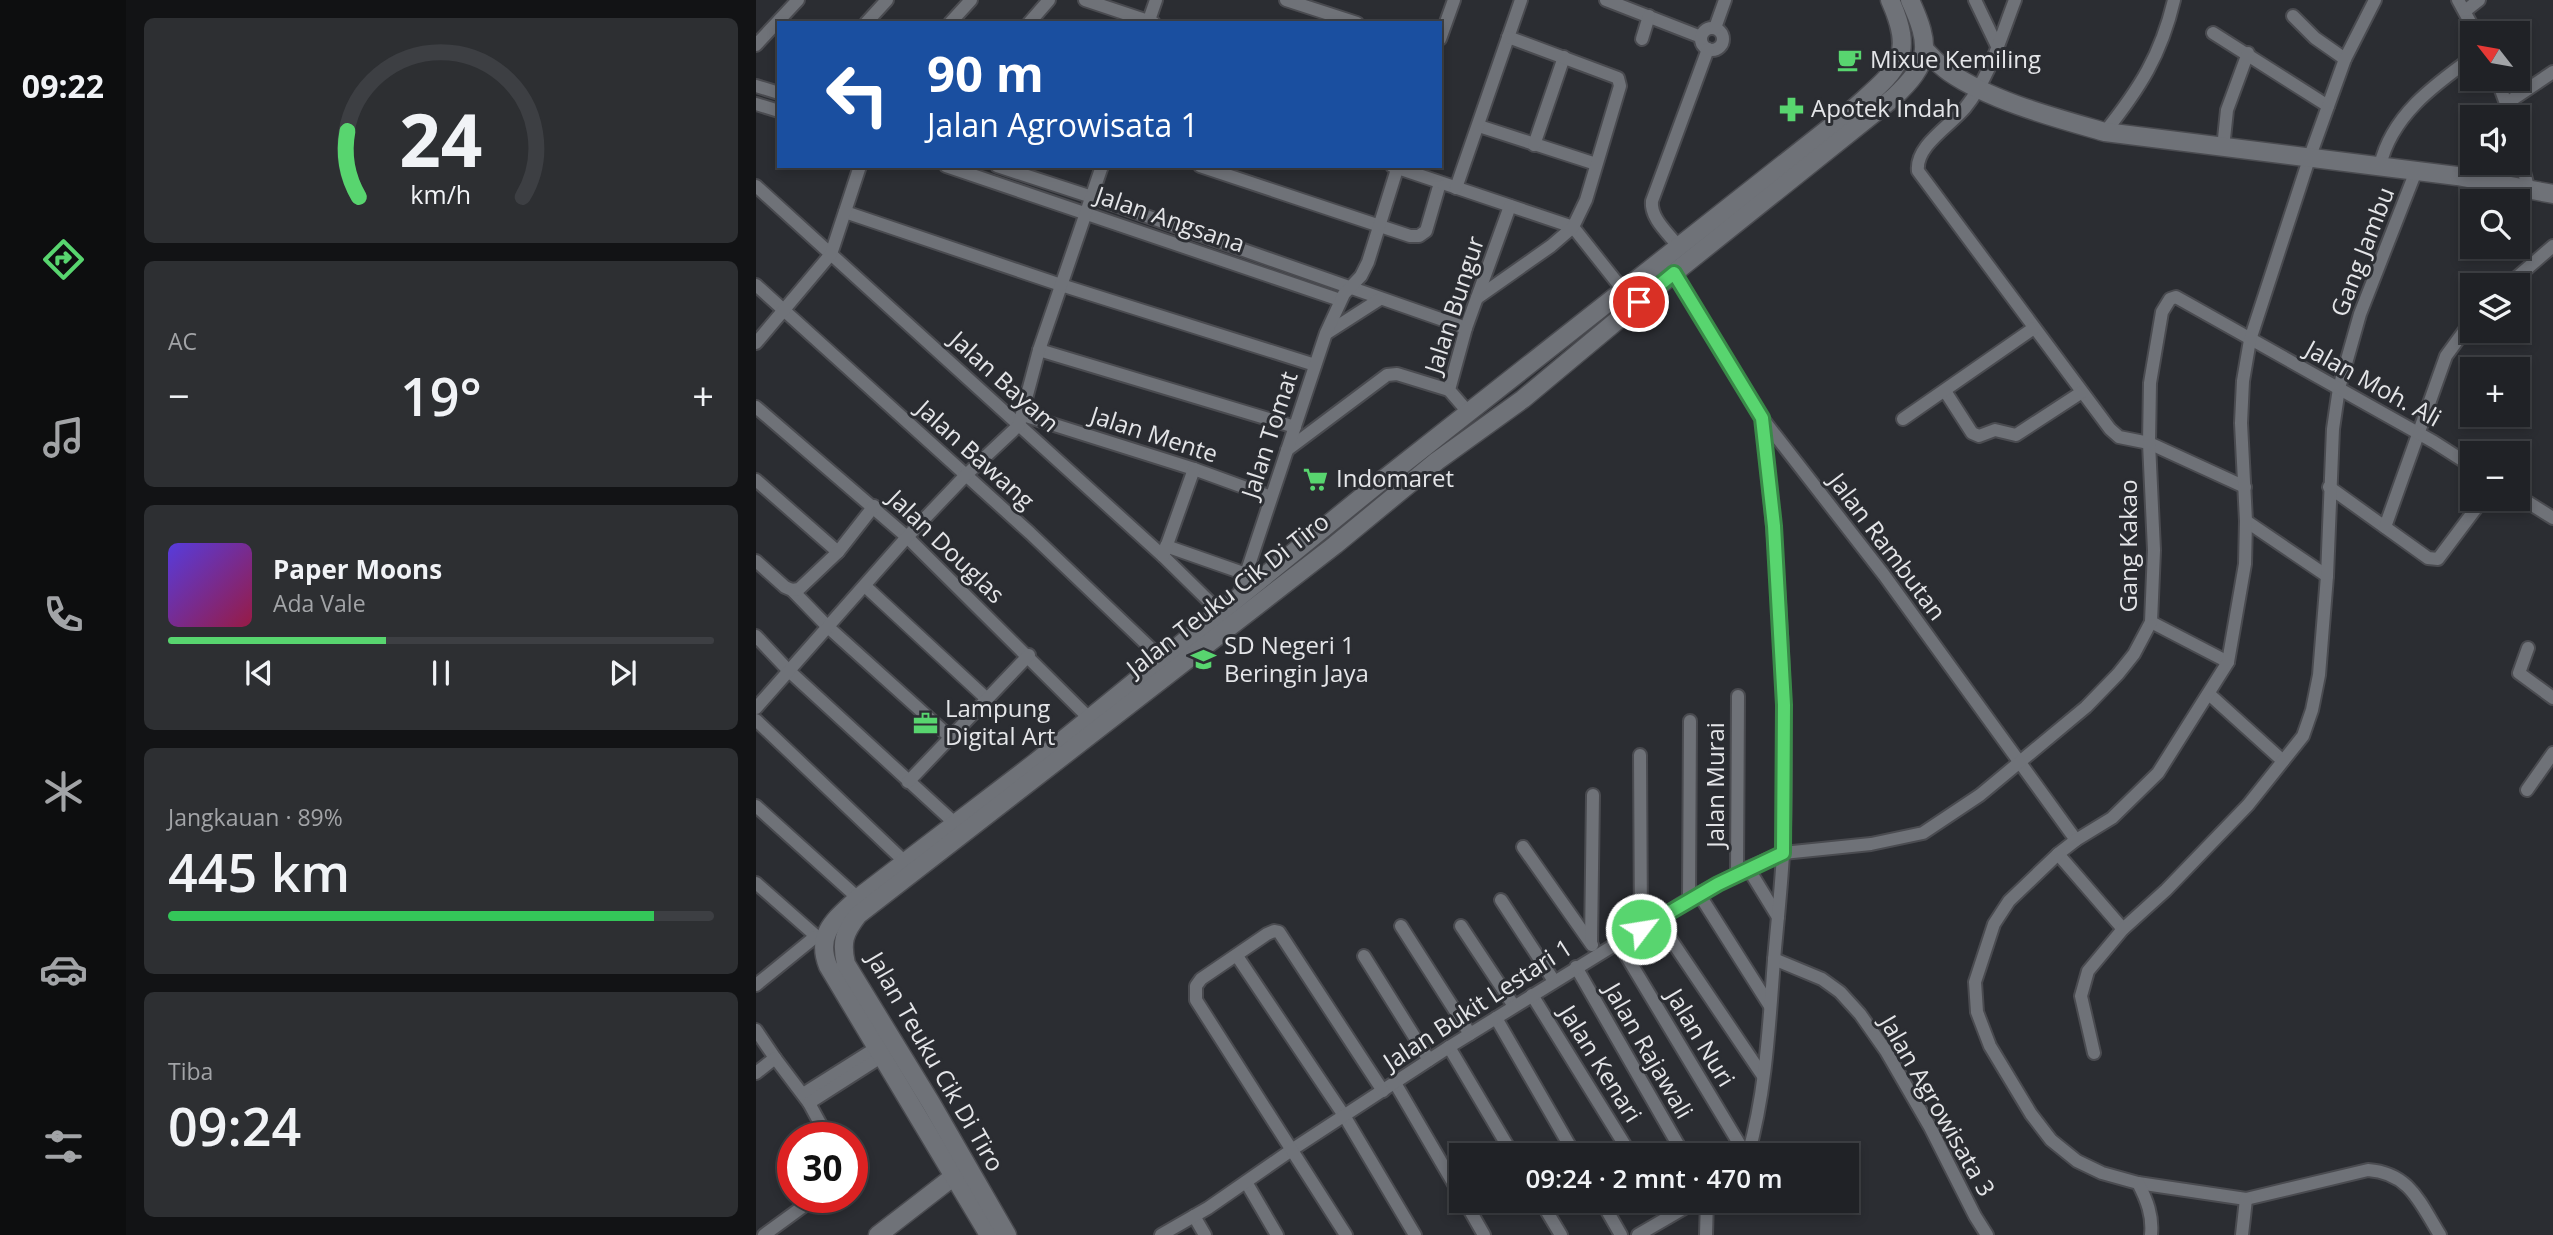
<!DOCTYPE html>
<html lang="id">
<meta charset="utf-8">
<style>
body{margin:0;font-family:"Open Sans",sans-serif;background:#2d2f32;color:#f1f3f6;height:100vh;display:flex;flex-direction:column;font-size:26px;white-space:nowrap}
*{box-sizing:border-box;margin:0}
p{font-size:23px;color:#a2a4a7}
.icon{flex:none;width:38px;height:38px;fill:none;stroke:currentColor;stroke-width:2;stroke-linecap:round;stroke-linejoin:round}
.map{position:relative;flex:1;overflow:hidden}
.details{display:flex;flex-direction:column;gap:18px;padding:18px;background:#121315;width:630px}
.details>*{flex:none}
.top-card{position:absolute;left:21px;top:21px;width:665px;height:147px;border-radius:0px;box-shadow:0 4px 10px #0003,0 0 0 2px #3d3f43;background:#1a4fa0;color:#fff;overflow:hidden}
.needle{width:46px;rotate:301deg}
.fabs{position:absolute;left:1704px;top:21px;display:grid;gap:14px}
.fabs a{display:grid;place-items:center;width:70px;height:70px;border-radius:0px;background:#202226;box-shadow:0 4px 10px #0003,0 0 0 2px #3d3f43;font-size:35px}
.speed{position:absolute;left:21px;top:1122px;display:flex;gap:14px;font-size:35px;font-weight:700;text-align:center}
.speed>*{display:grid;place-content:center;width:91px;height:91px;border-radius:50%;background:#202226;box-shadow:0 4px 10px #0003,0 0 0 2px #3d3f43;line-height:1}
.speed .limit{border:10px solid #d22;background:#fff;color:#111}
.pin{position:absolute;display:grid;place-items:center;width:60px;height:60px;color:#fff;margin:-30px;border:4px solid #fff;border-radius:50%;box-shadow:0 2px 7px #0007}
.me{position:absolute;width:77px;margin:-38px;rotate:59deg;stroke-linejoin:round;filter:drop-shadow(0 0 5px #0008)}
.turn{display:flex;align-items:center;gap:24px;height:147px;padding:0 35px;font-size:32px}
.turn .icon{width:91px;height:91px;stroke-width:2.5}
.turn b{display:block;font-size:49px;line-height:60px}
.big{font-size:52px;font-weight:600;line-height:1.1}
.details .widget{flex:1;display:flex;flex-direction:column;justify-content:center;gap:10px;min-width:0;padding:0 24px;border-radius:10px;background:#2d2f32}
.details .dial{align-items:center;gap:0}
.dial svg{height:182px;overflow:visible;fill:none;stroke:#3d3f43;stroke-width:7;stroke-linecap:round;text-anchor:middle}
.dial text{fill:#f1f3f6;stroke:none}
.song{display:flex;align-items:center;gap:21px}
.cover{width:84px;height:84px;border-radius:10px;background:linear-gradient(135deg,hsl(250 70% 55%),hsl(340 70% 35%))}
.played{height:7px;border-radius:4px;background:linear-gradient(90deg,#58d56f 40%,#3d3f43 40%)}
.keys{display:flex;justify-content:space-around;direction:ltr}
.heat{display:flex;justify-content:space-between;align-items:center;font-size:38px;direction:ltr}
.charge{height:10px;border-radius:5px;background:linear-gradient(90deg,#34c759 89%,#3d3f43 0)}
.trip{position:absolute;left:693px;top:1143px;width:410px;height:70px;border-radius:0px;background:#202226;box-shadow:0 4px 10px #0003,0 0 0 2px #3d3f43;font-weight:600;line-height:70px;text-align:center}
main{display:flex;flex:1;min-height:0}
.tab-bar{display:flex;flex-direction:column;width:126px;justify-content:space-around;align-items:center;background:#0d0e0f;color:#a2a4a7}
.tab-bar .icon{width:49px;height:49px}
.tab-bar .on{color:#58d56f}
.tab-bar b{font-size:32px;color:#f1f3f6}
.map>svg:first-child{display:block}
</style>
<main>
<nav class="tab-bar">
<b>09:22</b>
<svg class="icon on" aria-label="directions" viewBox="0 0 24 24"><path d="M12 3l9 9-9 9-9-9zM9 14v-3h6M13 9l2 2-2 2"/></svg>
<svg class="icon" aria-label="music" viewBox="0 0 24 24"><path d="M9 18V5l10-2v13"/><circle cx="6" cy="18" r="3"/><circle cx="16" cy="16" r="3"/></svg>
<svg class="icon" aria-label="phone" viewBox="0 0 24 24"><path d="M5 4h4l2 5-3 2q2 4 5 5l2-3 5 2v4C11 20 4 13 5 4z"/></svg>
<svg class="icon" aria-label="climate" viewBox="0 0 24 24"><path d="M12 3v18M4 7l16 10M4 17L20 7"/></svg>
<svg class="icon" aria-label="car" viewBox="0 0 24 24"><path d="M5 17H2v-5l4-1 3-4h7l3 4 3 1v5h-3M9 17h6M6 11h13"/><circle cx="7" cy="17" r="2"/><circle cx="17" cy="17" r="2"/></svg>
<svg class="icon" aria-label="filters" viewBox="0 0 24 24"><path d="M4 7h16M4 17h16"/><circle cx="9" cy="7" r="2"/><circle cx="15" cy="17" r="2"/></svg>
</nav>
<section class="details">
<div class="widget dial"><svg viewBox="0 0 100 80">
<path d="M14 69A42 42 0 1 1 86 69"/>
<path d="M14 69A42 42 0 0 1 9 40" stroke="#58d56f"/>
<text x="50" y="56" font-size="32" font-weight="700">24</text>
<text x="50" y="72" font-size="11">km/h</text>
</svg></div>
<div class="widget"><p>AC</p>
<div class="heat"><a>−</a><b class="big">19°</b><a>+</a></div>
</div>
<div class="widget">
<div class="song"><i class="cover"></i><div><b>Paper Moons</b><p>Ada Vale</p></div></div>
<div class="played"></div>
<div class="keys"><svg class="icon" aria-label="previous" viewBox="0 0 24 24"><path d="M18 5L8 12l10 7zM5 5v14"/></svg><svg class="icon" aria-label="pause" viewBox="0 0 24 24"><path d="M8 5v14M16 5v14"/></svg><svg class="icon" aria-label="next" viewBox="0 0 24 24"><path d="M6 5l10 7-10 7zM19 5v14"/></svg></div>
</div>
<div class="widget"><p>Jangkauan · 89%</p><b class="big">445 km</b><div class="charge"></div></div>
<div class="widget"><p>Tiba</p><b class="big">09:24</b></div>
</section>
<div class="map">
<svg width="1797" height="1235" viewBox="0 0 1797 1235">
<rect width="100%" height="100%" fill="#2b2d32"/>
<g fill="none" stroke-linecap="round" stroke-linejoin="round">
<defs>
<g id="street">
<path d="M329,0L398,23"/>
<path d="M530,0L601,23"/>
<path d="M850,0L945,37"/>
<path d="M1219,0L1241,46"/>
<path d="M1259,0C1245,36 1234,77 1209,108C1194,126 1159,146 1162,171L1354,429L1363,437L1393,443L1489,487"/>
<path d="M1702,0L1720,33"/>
<path d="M1709,11L1723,0"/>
<path d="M1537,16L1559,38L1589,59"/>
<path d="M110,23L131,0"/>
<path d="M194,23L215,0"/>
<path d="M273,23L293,0"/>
<path d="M392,23L400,0"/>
<circle cx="956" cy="39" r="11"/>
<path d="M959,28L969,0"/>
<path d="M1457,33L1572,106"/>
<path d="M684,39L698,0"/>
<path d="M886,39L893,16"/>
<path d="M0,45L42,0"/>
<path d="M1741,79L1755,117"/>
<path d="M0,86L23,93"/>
<path d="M1751,103L1797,72"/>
<path d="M0,104L23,111"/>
<path d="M723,126L840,164"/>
<path d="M1349,132C1384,88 1405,55 1418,0"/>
<path d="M778,145L808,57"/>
<path d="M1467,148L1471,110L1492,53"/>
<path d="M1762,149L1773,191"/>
<path d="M190,166L584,300"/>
<path d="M241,166L336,197L710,328"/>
<path d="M444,166L654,236H663L670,231L684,183"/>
<path d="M636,166L817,227L867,290"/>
<path d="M1624,166C1635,116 1678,85 1717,57"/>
<path d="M0,186L407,556L464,612"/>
<path d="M700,188L765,0"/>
<path d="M89,212L305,285L559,365"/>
<path d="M922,246C912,233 894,218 896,201L952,49"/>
<path d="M918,273L1006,418L1128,575L1320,840"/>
<path d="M0,285L274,533L406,659"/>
<path d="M1752,285L1797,246"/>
<path d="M721,298L795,246L817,227L830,200L864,86L862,78L752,37"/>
<path d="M571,333L624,299"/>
<path d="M0,343L75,254L104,166"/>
<path d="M283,350L539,427"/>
<path d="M1189,391L1216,433L1223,436L1239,430L1260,435L1326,392"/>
<path d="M0,407L151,537L339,724"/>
<path d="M712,412L693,390L710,328L754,206"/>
<path d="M267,415L438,469L515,497"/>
<path d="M1147,419L1278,328"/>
<path d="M531,450L631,375L641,374L693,390"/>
<path d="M0,480L82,552"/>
<path d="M1573,487L1672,558L1682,559L1727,499"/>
<path d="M1762,496L1797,518"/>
<path d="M1490,521L1571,576"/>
<path d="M1629,527L1690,356L1717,319"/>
<path d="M410,546L490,574"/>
<path d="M407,556L438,469"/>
<path d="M0,561L29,587L36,590L72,627L194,737"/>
<path d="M109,586L231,699"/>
<path d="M36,590L43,589L82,552L118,506"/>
<path d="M482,598L570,333L588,294L605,276L612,262L642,166"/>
<path d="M1395,622L1472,662"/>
<path d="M0,636L32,670L204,828"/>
<path d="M1772,648L1763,673L1797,698"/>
<path d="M1453,694L1527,761"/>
<path d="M0,708L151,537L210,475L263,425L283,350L346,166"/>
<path d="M0,720L149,862"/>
<path d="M884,755L885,929"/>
<path d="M152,782L273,655"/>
<path d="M1771,790L1797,753"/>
<path d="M0,806L102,898"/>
<path d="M767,847L836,945"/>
<path d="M1302,854L1367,929"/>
<path d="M992,868L1022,917"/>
<path d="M981,874L982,696"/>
<path d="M0,883L68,943"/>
<path d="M943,894L1014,1006"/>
<path d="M933,899L934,721"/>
<path d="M745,900L798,981"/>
<path d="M901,919L1007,1076"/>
<path d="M645,926L714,1034"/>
<path d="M705,926L758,1006"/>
<path d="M862,942L990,1155"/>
<path d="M835,943L837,795"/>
<path d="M481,956L589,1117L659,1235"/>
<path d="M608,956L673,1060"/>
<path d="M1018,959L1066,979L1084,992L1104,1014L1130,1051L1174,1127L1219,1216L1231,1235"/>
<path d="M820,967L928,1155"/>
<path d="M0,985L59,937"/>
<path d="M776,995L875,1155"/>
<path d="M740,1018L819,1155"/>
<path d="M0,1030L19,1058"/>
<path d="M693,1047L757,1155"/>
<path d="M1338,1053L1325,996L1332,971L1367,929L1410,890L1492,805L1547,736L1556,710L1563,675L1571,576L1577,429L1583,388L1604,314L1660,171"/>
<path d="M0,1073L19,1058L53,1103L72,1138"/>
<path d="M639,1083L705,1196"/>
<path d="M47,1094L120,1048"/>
<path d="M53,1103L125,1057"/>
<path d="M992,1155C1010,1092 1013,1025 1018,960C1021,925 1025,890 1027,854C1034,711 1022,561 1006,418"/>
<path d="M490,1182L521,1235"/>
<path d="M1382,1183L1490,1199L1612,1170C1654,1173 1664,1203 1684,1235"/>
<path d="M708,1200L728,1235"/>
<path d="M784,1200L805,1235"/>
<path d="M845,1200L865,1235"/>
<path d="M903,1200L913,1216"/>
<path d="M438,1216L449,1235"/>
<path d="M8,1235L60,1197"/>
<path d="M405,1235L452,1208L537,1149L693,1047L933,899L992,868L1027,853L1115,844L1167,833L1224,795L1330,707L1362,674L1378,654L1395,622L1398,550L1393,443L1394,383L1406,312L1414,299L1420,297L1429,302L1678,442L1717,467"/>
<path d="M590,1235L440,1000V986L445,979L511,934L518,931L523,932L627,1091"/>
<path d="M882,1235L942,1200"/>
<path d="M950,1235L951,1200"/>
<path d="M1395,1235C1397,1216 1391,1200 1382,1183L1346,1173L1321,1161L1295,1140L1275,1114L1234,1046L1221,1012L1219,982L1238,924L1253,901L1302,854L1320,840L1356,818L1402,773L1472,662L1489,564L1490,521L1485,423L1487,381L1494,340L1553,159L1589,59L1619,0"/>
<path d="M1486,1235L1490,1199"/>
</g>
<g id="secondary">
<path d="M1169,50C1176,57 1184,66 1193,72C1235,101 1300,118 1349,132L1701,176L1797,194"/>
<path d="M122,1235L206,1170"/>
<path d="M233,1235L72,966C59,933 80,919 102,898L280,762L623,483L1096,110C1139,71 1161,60 1134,0"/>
<path d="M251,1235L175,1103L90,964C85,942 88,933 102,915L579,545L681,461L767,399L918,273L1137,98C1175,63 1175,46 1154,0"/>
</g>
</defs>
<use href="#street" stroke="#4a4b50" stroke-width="16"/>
<use href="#secondary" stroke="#4a4b50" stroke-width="21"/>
<use href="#street" stroke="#6f7278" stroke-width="12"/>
<use href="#secondary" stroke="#6f7278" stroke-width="18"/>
</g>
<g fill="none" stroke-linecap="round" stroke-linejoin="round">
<defs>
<path id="route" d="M883,302L918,273L1006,418L1018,526L1028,705L1027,853L962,884L885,929"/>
</defs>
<use href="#route" stroke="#398a48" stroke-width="18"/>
<use href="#route" stroke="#58d56f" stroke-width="12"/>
</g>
<defs>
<symbol id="cafe-bare" viewBox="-9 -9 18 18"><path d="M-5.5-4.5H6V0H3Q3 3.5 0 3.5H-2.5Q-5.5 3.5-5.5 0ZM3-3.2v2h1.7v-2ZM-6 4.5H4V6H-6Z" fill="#58d56f" stroke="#2b2d32" stroke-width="2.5" paint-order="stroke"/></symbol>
<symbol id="pharmacy-bare" viewBox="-9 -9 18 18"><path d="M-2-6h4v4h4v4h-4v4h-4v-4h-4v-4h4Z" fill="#58d56f" stroke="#2b2d32" stroke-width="2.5" paint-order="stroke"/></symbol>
<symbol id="supermarket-bare" viewBox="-9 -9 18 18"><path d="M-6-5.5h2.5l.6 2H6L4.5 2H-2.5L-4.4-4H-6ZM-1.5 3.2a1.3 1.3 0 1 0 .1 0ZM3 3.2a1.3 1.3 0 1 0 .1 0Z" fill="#58d56f" stroke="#2b2d32" stroke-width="2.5" paint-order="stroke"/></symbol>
<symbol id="school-bare" viewBox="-9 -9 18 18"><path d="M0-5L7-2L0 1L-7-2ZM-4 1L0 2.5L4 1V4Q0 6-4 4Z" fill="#58d56f" stroke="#2b2d32" stroke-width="2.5" paint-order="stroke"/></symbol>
<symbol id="office-bare" viewBox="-9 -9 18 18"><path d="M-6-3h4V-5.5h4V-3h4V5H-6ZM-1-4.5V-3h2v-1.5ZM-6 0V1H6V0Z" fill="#58d56f" stroke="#2b2d32" stroke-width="2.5" paint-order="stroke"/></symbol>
</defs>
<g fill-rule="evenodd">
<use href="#cafe-bare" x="1076" y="42" width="35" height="35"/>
<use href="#pharmacy-bare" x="1018" y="92" width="35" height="35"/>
<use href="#supermarket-bare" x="542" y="462" width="35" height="35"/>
<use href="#school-bare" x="430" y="642" width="35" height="35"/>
<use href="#office-bare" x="152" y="706" width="35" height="35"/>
</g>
<g text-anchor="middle" stroke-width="6" stroke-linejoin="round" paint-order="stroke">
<g font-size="24" fill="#e4e5e8" stroke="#2b2d32" text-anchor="start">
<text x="1114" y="68">Mixue Kemiling</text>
<text x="1055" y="117">Apotek Indah</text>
<text x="580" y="487">Indomaret</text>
<text x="468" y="654">SD Negeri 1<tspan x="468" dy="28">Beringin Jaya</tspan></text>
<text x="189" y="717">Lampung<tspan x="189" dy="28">Digital Art</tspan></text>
</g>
<g font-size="24" fill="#e4e5e8" stroke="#2b2d32">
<text transform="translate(414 220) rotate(19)" y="8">Jalan Angsana</text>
<text transform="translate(1607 252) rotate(-69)" y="8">Gang Jambu</text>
<text transform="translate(699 305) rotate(-72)" y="8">Jalan Bungur</text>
<text transform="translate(248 382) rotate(42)" y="8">Jalan Bayam</text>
<text transform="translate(1617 384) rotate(29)" y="8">Jalan Moh. Ali</text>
<text transform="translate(398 435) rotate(18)" y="8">Jalan Mente</text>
<text transform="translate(514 435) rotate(-72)" y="8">Jalan Tomat</text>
<text transform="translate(219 455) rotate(42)" y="8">Jalan Bawang</text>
<text transform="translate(1373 546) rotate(-90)" y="8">Gang Kakao</text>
<text transform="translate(190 547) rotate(44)" y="8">Jalan Douglas</text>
<text transform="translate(1131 547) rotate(53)" y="8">Jalan Rambutan</text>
<text transform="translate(472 595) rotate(-38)" y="8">Jalan Teuku Cik Di Tiro</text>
<text transform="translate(960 785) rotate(-90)" y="8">Jalan Murai</text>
<text transform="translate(722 1005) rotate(-33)" y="8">Jalan Bukit Lestari 1</text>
<text transform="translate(944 1038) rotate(59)" y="8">Jalan Nuri</text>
<text transform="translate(892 1051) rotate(60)" y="8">Jalan Rajawali</text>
<text transform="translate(179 1062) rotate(60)" y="8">Jalan Teuku Cik Di Tiro</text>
<text transform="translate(844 1064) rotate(58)" y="8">Jalan Kenari</text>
<text transform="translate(1181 1106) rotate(60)" y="8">Jalan Agrowisata 3</text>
</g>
</g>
</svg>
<div class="fabs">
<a><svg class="needle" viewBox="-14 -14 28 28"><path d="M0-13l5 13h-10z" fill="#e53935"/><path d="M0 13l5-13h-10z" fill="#a2a4a7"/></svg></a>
<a><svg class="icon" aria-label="sound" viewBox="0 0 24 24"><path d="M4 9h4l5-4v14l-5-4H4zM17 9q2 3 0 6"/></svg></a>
<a><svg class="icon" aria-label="search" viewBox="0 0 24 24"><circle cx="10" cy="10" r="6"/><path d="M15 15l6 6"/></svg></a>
<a><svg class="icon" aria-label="layers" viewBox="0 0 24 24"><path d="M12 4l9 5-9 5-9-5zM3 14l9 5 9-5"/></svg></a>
<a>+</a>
<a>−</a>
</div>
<div class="speed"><div class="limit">30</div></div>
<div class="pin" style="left:883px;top:302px;background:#d93025"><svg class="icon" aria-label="arrive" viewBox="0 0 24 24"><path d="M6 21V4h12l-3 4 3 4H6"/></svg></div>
<svg class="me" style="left:885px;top:929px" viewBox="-20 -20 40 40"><circle r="17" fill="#58d56f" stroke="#fff" stroke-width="3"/><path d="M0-11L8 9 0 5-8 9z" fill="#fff"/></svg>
<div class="trip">09:24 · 2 mnt · 470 m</div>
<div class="top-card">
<div class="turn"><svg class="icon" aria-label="left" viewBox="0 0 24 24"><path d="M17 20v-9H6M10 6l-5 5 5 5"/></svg><div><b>90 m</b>Jalan Agrowisata 1</div></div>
</div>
</div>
</main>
